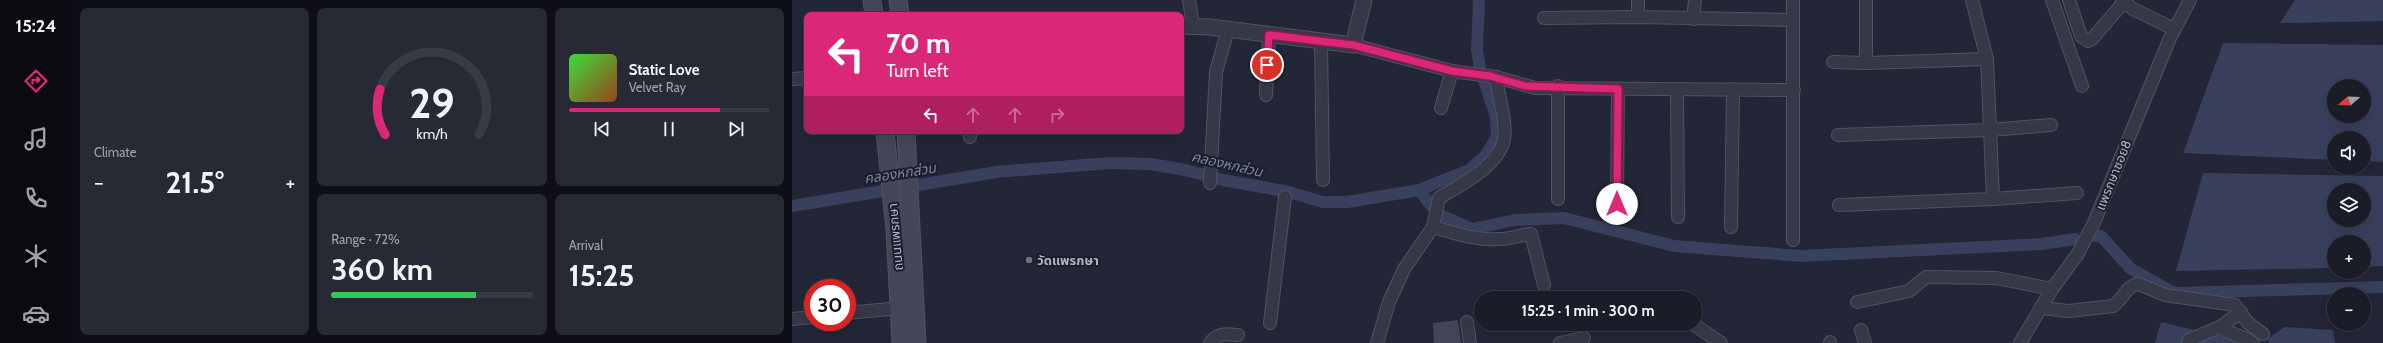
<!DOCTYPE html>
<meta charset="utf-8">
<style>
body{margin:0;font-family:Cabin,"Noto Sans Thai",sans-serif;background:#272934;color:#f1f3f6;height:100vh;display:flex;flex-direction:column;font-size:15px;white-space:nowrap}
*{box-sizing:border-box;margin:0}
p{font-size:13px;color:#9fa1a8}
.icon{flex:none;width:22px;height:22px;fill:none;stroke:currentColor;stroke-width:2;stroke-linecap:round;stroke-linejoin:round}
.map{position:relative;flex:1;overflow:hidden}
.side{display:flex;flex-direction:column;gap:8px;padding:8px;background:#0e0f16;width:720px}
.side>*{flex:none}
.top-card{position:absolute;left:12px;top:12px;width:380px;height:122px;border-radius:8px;box-shadow:0 4px 16px #0002,0 0 0 1px #383a45;background:#db2777;color:#fff;overflow:hidden}
.needle{width:26px;rotate:251deg}
.controls{position:absolute;left:1535px;top:79px;display:grid;gap:8px}
.controls a{display:grid;place-items:center;width:44px;height:44px;border-radius:50%;background:#1a1c28;box-shadow:0 4px 16px #0002,0 0 0 1px #383a45;font-size:20px}
.speed{position:absolute;left:12px;top:279px;display:flex;gap:8px;font-size:20px;font-weight:700;text-align:center}
.speed>*{display:grid;place-content:center;width:52px;height:52px;border-radius:50%;background:#1a1c28;box-shadow:0 4px 16px #0002,0 0 0 1px #383a45;line-height:1}
.speed .limit{border:6px solid #d22;background:#fff;color:#111}
.pin{position:absolute;display:grid;place-items:center;width:34px;height:34px;color:#fff;margin:-17px;border:2px solid #fff;border-radius:50%;box-shadow:0 1px 4px #0007}
.me{position:absolute;width:44px;margin:-22px;rotate:0deg;stroke-linejoin:round;filter:drop-shadow(0 0 3px #0008)}
.turn{display:flex;align-items:center;gap:14px;height:84px;padding:0 16px;font-size:18px}
.turn .icon{width:52px;height:52px;stroke-width:2.5}
.turn b{display:block;font-size:28px;line-height:34px}
.lanes{display:flex;align-items:center;height:38px;padding:0 16px;background:#0003;justify-content:center;gap:20px;direction:ltr}
.lanes .off{opacity:.35}
.big{font-size:30px;font-weight:700;line-height:1.1}
.side .card{flex:1;display:flex;flex-direction:column;justify-content:center;gap:6px;min-width:0;padding:0 14px;border-radius:8px;background:#272934}
.side .dial{align-items:center;gap:0}
.dial svg{height:104px;overflow:visible;fill:none;stroke:#383a45;stroke-width:7;stroke-linecap:round;text-anchor:middle}
.dial text{fill:#f1f3f6;stroke:none}
.song{display:flex;align-items:center;gap:12px}
.cover{width:48px;height:48px;border-radius:6px;background:linear-gradient(135deg,hsl(120 70% 55%),hsl(20 70% 35%))}
.played{height:4px;border-radius:2px;background:linear-gradient(90deg,#db2777 75%,#383a45 75%)}
.keys{display:flex;justify-content:space-around;direction:ltr}
.heat{display:flex;justify-content:space-between;align-items:center;font-size:22px;direction:ltr}
.charge{height:6px;border-radius:3px;background:linear-gradient(90deg,#34c759 72%,#383a45 0)}
.side .tiles{flex:1;display:grid;gap:8px;grid-template-columns:repeat(3,1fr)}
.card:first-child{grid-row:span 2}
.trip{position:absolute;left:682px;top:291px;width:228px;height:40px;border-radius:20px;background:#1a1c28;box-shadow:0 4px 16px #0002,0 0 0 1px #383a45;font-weight:700;line-height:40px;text-align:center}
main{display:flex;flex:1;min-height:0}
.tabs{display:flex;flex-direction:column;width:72px;justify-content:space-around;align-items:center;background:#0a0b10;color:#9fa1a8}
.tabs .icon{width:28px;height:28px}
.tabs .selected{color:#db2777}
.tabs b{font-size:18px;color:#f1f3f6}
.map>svg:first-child{display:block}
</style>
<main>
<nav class="tabs">
<b>15:24</b>
<svg class="icon selected" aria-label="directions" viewBox="0 0 24 24"><path d="M12 3l9 9-9 9-9-9zM9 14v-3h6M13 9l2 2-2 2"/></svg>
<svg class="icon" aria-label="music" viewBox="0 0 24 24"><path d="M9 18V5l10-2v13"/><circle cx="6" cy="18" r="3"/><circle cx="16" cy="16" r="3"/></svg>
<svg class="icon" aria-label="phone" viewBox="0 0 24 24"><path d="M5 4h4l2 5-3 2q2 4 5 5l2-3 5 2v4C11 20 4 13 5 4z"/></svg>
<svg class="icon" aria-label="climate" viewBox="0 0 24 24"><path d="M12 3v18M4 7l16 10M4 17L20 7"/></svg>
<svg class="icon" aria-label="car" viewBox="0 0 24 24"><path d="M5 17H2v-5l4-1 3-4h7l3 4 3 1v5h-3M9 17h6M6 11h13"/><circle cx="7" cy="17" r="2"/><circle cx="17" cy="17" r="2"/></svg>
</nav>
<section class="side">
<div class="tiles">
<div class="card"><p>Climate</p>
<div class="heat"><a>−</a><b class="big">21.5°</b><a>+</a></div>
</div>
<div class="card dial"><svg viewBox="0 0 100 80">
<path d="M14 69A42 42 0 1 1 86 69"/>
<path d="M14 69A42 42 0 0 1 10 34" stroke="#db2777"/>
<text x="50" y="56" font-size="32" font-weight="700">29</text>
<text x="50" y="72" font-size="11">km/h</text>
</svg></div>
<div class="card">
<div class="song"><i class="cover"></i><div><b>Static Love</b><p>Velvet Ray</p></div></div>
<div class="played"></div>
<div class="keys"><svg class="icon" aria-label="previous" viewBox="0 0 24 24"><path d="M18 5L8 12l10 7zM5 5v14"/></svg><svg class="icon" aria-label="pause" viewBox="0 0 24 24"><path d="M8 5v14M16 5v14"/></svg><svg class="icon" aria-label="next" viewBox="0 0 24 24"><path d="M6 5l10 7-10 7zM19 5v14"/></svg></div>
</div>
<div class="card"><p>Range · 72%</p><b class="big">360 km</b><div class="charge"></div></div>
<div class="card"><p>Arrival</p><b class="big">15:25</b></div>
</div>
</section>
<div class="map">
<svg width="1591" height="343" viewBox="0 0 1591 343">
<rect width="100%" height="100%" fill="#222636"/>
<g fill="#39405e" fill-rule="evenodd">
<path d="M1503,0H1591V21L1488,23Z"/>
<path d="M1431,43L1591,45V162L1572,161V138H1542V160L1391,153ZM1542,86H1572V116H1542Z"/>
<path d="M1411,173L1591,176V266L1572,267V242H1542V268L1384,271ZM1542,190H1572V220H1542Z"/>
<path d="M1369,322L1457,343H1363Z"/>
<path d="M1492,327L1541,330L1543,343H1477L1476,339Z"/>
</g>
<g fill="none" stroke-linecap="round" stroke-linejoin="round">
<g stroke="#39405e" stroke-width="12">
<path d="M627,190L646,214L680,229L723,220L772,218L882,246L1009,256L1250,244L1283,239"/>
<path d="M0,206L205,172L317,163L359,164L393,170L431,180L497,192L531,202H555L627,190L677,170L693,156L705,137L704,116L688,69L685,49L687,0"/>
<path d="M1304,236H1309L1339,269L1382,293L1591,287"/>
</g>
</g>
<path fill="#414557" d="M666,320L669,343H642L641,323Z"/>
<g fill="none" stroke-linecap="round" stroke-linejoin="round">
<defs>
<g id="minor">
<path d="M397,0L401,26"/>
<path d="M1074,0V63L1195,59"/>
<path d="M1180,0L1195,59L1201,199L1285,193"/>
<path d="M1260,0L1290,86"/>
<path d="M1277,0L1289,36L1296,41L1300,39L1332,2"/>
<path d="M1330,0L1341,9L1382,29"/>
<path d="M846,17V0"/>
<path d="M752,18L846,17L1001,20"/>
<path d="M901,19L903,0"/>
<path d="M529,42L531,180"/>
<path d="M561,45L660,71L704,77"/>
<path d="M1041,62L1074,63"/>
<path d="M0,79L15,78"/>
<path d="M766,86V199"/>
<path d="M885,89L886,217"/>
<path d="M474,95L477,35"/>
<path d="M649,108L660,71"/>
<path d="M177,131L178,137"/>
<path d="M1046,135L1198,130L1259,125"/>
<path d="M418,183L424,72L436,29"/>
<path d="M825,204L826,89"/>
<path d="M1047,205L1201,199"/>
<path d="M641,227C663,233 684,241 708,239C718,239 728,235 739,234L752,285"/>
<path d="M939,227L941,89"/>
<path d="M1001,240V0"/>
<path d="M1065,302L1117,291L1134,277L1204,278L1260,289"/>
<path d="M1249,308L1277,311L1321,306C1331,300 1334,285 1347,284L1373,295L1443,305L1456,323L1471,334"/>
<path d="M55,313L108,308"/>
<path d="M0,319L21,317"/>
<path d="M675,322L678,343"/>
<path d="M478,323L493,197"/>
<path d="M901,324L929,343"/>
<path d="M1428,327C1438,335 1451,335 1461,343"/>
<path d="M1069,330L1073,343"/>
<path d="M1038,342V343"/>
<path d="M418,343C426,332 434,334 446,335"/>
<path d="M585,343L597,302L612,269L641,227L647,198C668,185 707,166 712,139C715,119 706,97 704,77L743,88L1002,90"/>
<path d="M768,343L792,338"/>
<path d="M1228,343L1260,289L1285,255L1301,225L1378,38L1398,0"/>
<path d="M1396,343L1397,340L1428,327L1449,312"/>
</g>
<path id="tertiary" d="M389,26L418,27L561,45L572,0"/>
<g id="secondary">
<path d="M80,0L82,15"/>
<path d="M106,0L108,15"/>
<path d="M93,131L103,230L109,343"/>
<path d="M114,131L125,343"/>
</g>
</defs>
<use href="#minor" stroke="#505361" stroke-width="14"/>
<use href="#tertiary" stroke="#505361" stroke-width="17"/>
<use href="#secondary" stroke="#505361" stroke-width="19"/>
<use href="#minor" stroke="#353947" stroke-width="12"/>
<use href="#tertiary" stroke="#353947" stroke-width="15"/>
<use href="#secondary" stroke="#444759" stroke-width="17"/>
</g>
<g fill="none" stroke-linecap="round" stroke-linejoin="round">
<defs>
<path id="route" d="M475,65L477,35L561,45L660,71L698,76L733,86L826,89L825,204"/>
</defs>
<use href="#route" stroke="#8e194d" stroke-width="10"/>
<use href="#route" stroke="#db2777" stroke-width="7"/>
</g>
<circle fill="#6b7280" stroke="#1b1e2b" stroke-width="1.5" cx="237" cy="260" r="4"/>
<g text-anchor="middle" stroke-width="4" stroke-linejoin="round" paint-order="stroke">
<g font-size="13" fill="#b0b3c3" stroke="#1b1e2b">
<text transform="translate(1321 175) rotate(-68)" y="5">แพรกษาซอย8</text>
<text transform="translate(103 237) rotate(-95)" y="5">ถนนแพรกษา</text>
</g>
<g font-size="13" font-weight="bold" fill="#b0b3c3" stroke="#1b1e2b" text-anchor="start">
<text x="245" y="265">วัดแพรกษา</text>
</g>
<g font-size="14" font-style="italic" fill="#7b84a9" stroke="#1b1e2b">
<text transform="translate(435 164) rotate(13)" y="5">คลองหกส่วน</text>
<text transform="translate(108 173) rotate(-9)" y="5">คลองหกส่วน</text>
</g>
</g>
</svg>
<div class="controls">
<a><svg class="needle" viewBox="-14 -14 28 28"><path d="M0-13l5 13h-10z" fill="#e53935"/><path d="M0 13l5-13h-10z" fill="#9fa1a8"/></svg></a>
<a><svg class="icon" aria-label="sound" viewBox="0 0 24 24"><path d="M4 9h4l5-4v14l-5-4H4zM17 9q2 3 0 6"/></svg></a>
<a><svg class="icon" aria-label="layers" viewBox="0 0 24 24"><path d="M12 4l9 5-9 5-9-5zM3 14l9 5 9-5"/></svg></a>
<a>+</a>
<a>−</a>
</div>
<div class="speed"><div class="limit">30</div></div>
<div class="pin" style="left:475px;top:65px;background:#d93025"><svg class="icon" aria-label="arrive" viewBox="0 0 24 24"><path d="M6 21V4h12l-3 4 3 4H6"/></svg></div>
<svg class="me" style="left:825px;top:204px" viewBox="-20 -20 40 40"><circle r="19" fill="#fff"/><path d="M0-13L10 11 0 6-10 11z" fill="#db2777"/></svg>
<div class="trip">15:25 · 1 min · 300 m</div>
<div class="top-card">
<div class="turn"><svg class="icon" aria-label="left" viewBox="0 0 24 24"><path d="M17 20v-9H6M10 6l-5 5 5 5"/></svg><div><b>70 m</b>Turn left</div></div>
<div class="lanes"><svg class="icon" aria-label="left" viewBox="0 0 24 24"><path d="M17 20v-9H6M10 6l-5 5 5 5"/></svg><svg class="icon off" aria-label="ahead" viewBox="0 0 24 24"><path d="M12 20V5M6 11l6-6 6 6"/></svg><svg class="icon off" aria-label="ahead" viewBox="0 0 24 24"><path d="M12 20V5M6 11l6-6 6 6"/></svg><svg class="icon off" aria-label="right" viewBox="0 0 24 24"><path d="M7 20v-9h11M14 6l5 5-5 5"/></svg></div>
</div>
</div>
</main>
